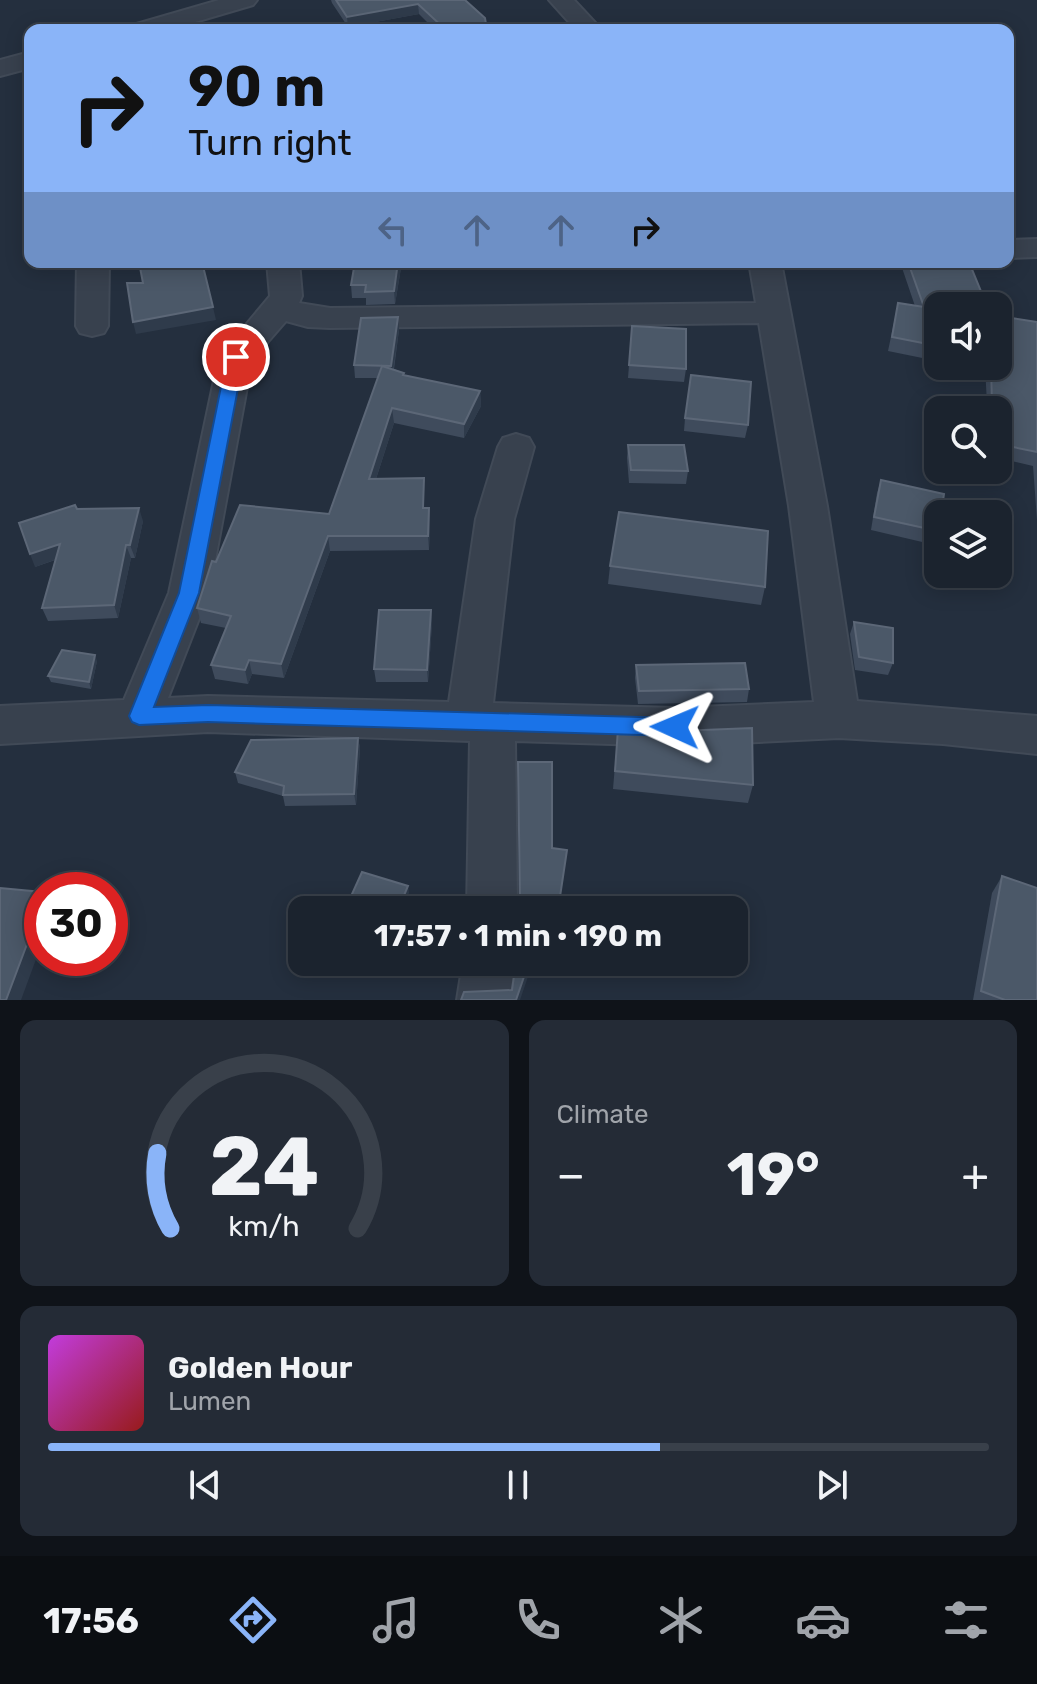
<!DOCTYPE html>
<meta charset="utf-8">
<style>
body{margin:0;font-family:Rubik,sans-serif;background:#242b36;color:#f1f3f6;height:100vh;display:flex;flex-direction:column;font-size:30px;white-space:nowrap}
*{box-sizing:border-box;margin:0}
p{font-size:26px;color:#a0a4aa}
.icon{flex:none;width:44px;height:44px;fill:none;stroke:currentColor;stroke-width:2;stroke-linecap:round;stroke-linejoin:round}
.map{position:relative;height:1000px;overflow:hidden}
.side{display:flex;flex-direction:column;gap:20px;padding:20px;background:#0f1319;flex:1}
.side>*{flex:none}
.hud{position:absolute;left:24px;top:24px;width:990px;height:244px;border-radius:16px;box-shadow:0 4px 20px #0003,0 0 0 2px #39404a;background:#8ab4f8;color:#111;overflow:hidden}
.controls{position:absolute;left:924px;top:292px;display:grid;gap:16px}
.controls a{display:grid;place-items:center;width:88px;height:88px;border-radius:16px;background:#1b232e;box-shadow:0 4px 20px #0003,0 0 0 2px #39404a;font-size:40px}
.speed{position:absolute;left:24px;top:872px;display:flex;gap:16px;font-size:40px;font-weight:700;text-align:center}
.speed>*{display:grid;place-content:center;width:104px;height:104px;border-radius:50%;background:#1b232e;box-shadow:0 4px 20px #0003,0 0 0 2px #39404a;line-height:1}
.speed .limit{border:12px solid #d22;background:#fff;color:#111}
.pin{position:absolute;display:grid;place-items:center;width:68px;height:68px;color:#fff;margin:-34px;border:4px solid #fff;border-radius:50%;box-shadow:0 2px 8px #0007}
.me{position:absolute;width:88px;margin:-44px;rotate:271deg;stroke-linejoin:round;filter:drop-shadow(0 0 6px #0008)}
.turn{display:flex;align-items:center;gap:28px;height:168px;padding:0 32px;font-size:36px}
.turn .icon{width:104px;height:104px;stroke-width:2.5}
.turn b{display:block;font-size:56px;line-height:68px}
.lanes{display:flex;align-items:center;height:76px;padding:0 32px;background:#0003;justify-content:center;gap:40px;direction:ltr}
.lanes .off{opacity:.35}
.big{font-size:60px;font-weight:700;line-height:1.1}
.side .tile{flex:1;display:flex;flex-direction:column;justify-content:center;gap:12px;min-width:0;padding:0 28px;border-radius:16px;background:#242b36}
.side .dial{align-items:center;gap:0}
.dial svg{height:208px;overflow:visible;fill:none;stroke:#39404a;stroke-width:7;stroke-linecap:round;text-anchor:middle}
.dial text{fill:#f1f3f6;stroke:none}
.song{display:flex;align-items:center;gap:24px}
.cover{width:96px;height:96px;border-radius:12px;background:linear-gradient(135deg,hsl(290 70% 55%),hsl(0 70% 35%))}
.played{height:8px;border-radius:4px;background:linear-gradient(90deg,#8ab4f8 65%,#39404a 65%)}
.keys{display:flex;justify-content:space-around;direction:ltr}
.heat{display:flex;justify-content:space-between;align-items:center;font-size:44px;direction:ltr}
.side .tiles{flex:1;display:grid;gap:20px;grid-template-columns:1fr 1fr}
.tile:last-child{grid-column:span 2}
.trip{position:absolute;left:288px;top:896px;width:460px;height:80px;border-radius:16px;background:#1b232e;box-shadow:0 4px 20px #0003,0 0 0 2px #39404a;font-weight:700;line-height:80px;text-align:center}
.tabs{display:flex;height:128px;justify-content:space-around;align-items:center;background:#0b0e12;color:#a0a4aa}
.tabs .icon{width:56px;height:56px}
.tabs .on{color:#8ab4f8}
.tabs b{font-size:36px;color:#f1f3f6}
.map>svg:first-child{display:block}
</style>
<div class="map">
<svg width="1037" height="1000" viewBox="0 0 1037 1000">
<rect width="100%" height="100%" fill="#242f3e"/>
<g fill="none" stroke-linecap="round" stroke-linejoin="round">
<defs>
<g id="minor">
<path d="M219,0H257L253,5L168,30H130L133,25Z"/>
<path d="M549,0H574L602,30H576Z"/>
<path d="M30,52V68L0,76V60Z"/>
<path d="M1037,239V257L1008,258V240Z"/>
<path d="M77,262H109L108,326L104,333L92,336L80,333L76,326Z"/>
<path d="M267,262H299L302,296L299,303L330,308L756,303L749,262H781L827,506L857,701L1037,716V754L943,744L839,738L675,746L515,741L517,910H467L470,741L208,732L0,744V706L124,700L169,593L219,357L270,296ZM286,321L308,327L330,328L759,323L789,506L814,702L675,708L493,703L514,519L534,447L529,438L516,434L503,438L498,447L476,519L449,702L208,696L168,698L209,593L252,360Z"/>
<path d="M463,962H515L509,1000H457Z"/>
</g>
</defs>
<use href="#minor" stroke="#414a57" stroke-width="4"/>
<use href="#minor" fill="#38414e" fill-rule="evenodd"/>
</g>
<g fill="#3f4b5c">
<path d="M331,0H465L487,30H435L419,14L348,27L332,3Z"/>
<path d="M402,262L395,304L366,305V298H352L351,285Z"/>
<path d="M900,262H969L938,306L937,361L888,351L898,303L915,306Z"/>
<path d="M1037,322V520L1033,466L998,458V410H961L965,400L987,404L985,366H998Z"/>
<path d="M632,326L686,369L684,382L628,378Z"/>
<path d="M399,330L394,369L404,373V375L480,391L481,406L464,438L394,423L376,479L424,478V508H429L430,522L429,550L330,551L284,678L252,674L248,684L215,679L211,665L226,628L201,623L197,608L216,562L329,514L378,378H355L354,365Z"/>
<path d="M685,418L748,425L745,438L684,431Z"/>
<path d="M628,445L688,471L686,484L629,483L627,458Z"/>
<path d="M881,480L938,514V535L935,545L871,530L877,493Z"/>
<path d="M77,509L143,521L135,558H131L118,618L48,621L42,608L55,560L35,567Z"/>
<path d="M610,566L765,587L761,605L608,584Z"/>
<path d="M431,610L432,623L428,682H376L374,669Z"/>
<path d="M854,622L893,663L888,675L855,670L850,634Z"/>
<path d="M97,661L91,689L51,682L48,676Z"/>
<path d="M636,665L749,689L747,702L638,704L635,678Z"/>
<path d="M618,729L753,785L748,803L613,789Z"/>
<path d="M358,738L360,748L356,805L285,806L283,796L238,783L235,772Z"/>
<path d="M1002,876L1037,1000H973L992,893Z"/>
<path d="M409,892L401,910H348L347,905Z"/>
<path d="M534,962H551L550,965Z"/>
</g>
<g fill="#2f3b4b">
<path d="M418,4L419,14L348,27L347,17Z"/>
<path d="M202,262H234L203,267Z"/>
<path d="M398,262H402L395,304L394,291Z"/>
<path d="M213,307L216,320L136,334L133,322Z"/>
<path d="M398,317L399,330L392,378L391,366Z"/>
<path d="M480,391L481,406L464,438V424Z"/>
<path d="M392,408L394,423L371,494L369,479Z"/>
<path d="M139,508L143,521L135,558L130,545Z"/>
<path d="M429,508L430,522L429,550L428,536Z"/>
<path d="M328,536L330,551L284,678L281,664Z"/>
<path d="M60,544L65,556L35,567L30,554Z"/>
<path d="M126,545L131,558L118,618L114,605Z"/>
<path d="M431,610L432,623L428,682L427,670Z"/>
<path d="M95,655L97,661L91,689L89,682Z"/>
<path d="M249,660L252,674L248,684L245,670Z"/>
<path d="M358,738L360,748L356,805L354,794Z"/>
<path d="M408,886L409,892L401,910H398Z"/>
<path d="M42,904V943L21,1000H6Z"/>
<path d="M529,962H533L520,1000H516Z"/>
</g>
<g fill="#4b5868" stroke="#5c6777" stroke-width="2">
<path d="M336,0H465L485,18L487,30H446L418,4L347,17Z"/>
<path d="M139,262H202L213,307L133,322L127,283H143Z"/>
<path d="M355,262H398L394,291L365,292L366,285H351Z"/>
<path d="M908,262H969L987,306H938V346L892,337L898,303L924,307Z"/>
<path d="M998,316L1037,322V452L998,444V410H964L965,400L992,405L991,366H998Z"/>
<path d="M398,317L391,366L354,365L361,318Z"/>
<path d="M632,326L686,329V369L629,365Z"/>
<path d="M382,366L404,373L403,375L480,391L464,424L392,408L369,479L424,478L423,508H429L428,536H328L281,664L249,660L245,670L211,665L231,616L197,608L212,561L216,562L240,505L329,514Z"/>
<path d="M691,375L751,382L748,425L685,418Z"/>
<path d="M628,445H684L688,471L631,470Z"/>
<path d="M881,480L944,494L941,514H938V531L874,517Z"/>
<path d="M75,505L77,509L139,508L130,545H126L114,605L42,608L60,544L30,554L19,523Z"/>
<path d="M619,512L768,531L765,587L610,566Z"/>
<path d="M379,610H431L427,670L374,669Z"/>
<path d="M854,622L893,628V663L859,657Z"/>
<path d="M62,650L95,655L89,682L48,676Z"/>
<path d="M745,663L749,689L639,691L636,665Z"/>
<path d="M752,728L753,785L615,771L618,729L678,731Z"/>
<path d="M358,738L354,794L283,795L284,786L235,772L251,740Z"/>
<path d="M518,762H552V848L567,850L558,910H484L486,902H517L520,899Z"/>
<path d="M362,872L408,886L398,910H364L347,905Z"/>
<path d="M1002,876L1037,888V1000H1005L981,991Z"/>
<path d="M0,888L42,892V904L6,1000H0Z"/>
<path d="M516,962H529L516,1000H461L464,992L512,990Z"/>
</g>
<path fill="#1a73e8" stroke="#114b97" stroke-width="2" d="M236,352L244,357L199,593L154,707L208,705L675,718L683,721L686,727L683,734L675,736L208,722L139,725L132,722L129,716L179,593L227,357Z"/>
</svg>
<div class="controls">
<a><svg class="icon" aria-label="sound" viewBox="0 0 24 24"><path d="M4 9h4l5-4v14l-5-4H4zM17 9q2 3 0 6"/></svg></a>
<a><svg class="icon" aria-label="search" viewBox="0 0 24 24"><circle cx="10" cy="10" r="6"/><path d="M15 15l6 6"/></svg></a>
<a><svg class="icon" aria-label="layers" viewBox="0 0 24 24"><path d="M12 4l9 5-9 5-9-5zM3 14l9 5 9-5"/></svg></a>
</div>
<div class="speed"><div class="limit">30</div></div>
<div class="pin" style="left:236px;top:357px;background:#d93025"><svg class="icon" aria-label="arrive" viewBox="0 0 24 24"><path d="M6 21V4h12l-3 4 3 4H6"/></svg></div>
<svg class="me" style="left:675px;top:727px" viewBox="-20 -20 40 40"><path d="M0-17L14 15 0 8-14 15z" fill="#1a73e8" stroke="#fff" stroke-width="4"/></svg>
<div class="trip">17:57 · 1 min · 190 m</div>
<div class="hud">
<div class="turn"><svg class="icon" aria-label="right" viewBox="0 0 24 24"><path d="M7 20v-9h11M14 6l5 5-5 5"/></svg><div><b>90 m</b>Turn right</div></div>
<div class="lanes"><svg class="icon off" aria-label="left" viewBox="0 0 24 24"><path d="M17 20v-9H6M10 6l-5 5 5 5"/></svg><svg class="icon off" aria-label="ahead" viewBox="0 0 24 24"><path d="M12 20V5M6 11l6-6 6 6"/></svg><svg class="icon off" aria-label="ahead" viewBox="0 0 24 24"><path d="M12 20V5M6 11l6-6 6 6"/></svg><svg class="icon" aria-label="right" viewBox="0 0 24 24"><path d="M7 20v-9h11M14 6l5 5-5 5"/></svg></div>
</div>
</div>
<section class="side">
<div class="tiles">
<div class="tile dial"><svg viewBox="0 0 100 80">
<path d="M14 69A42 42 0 1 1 86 69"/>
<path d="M14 69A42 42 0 0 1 9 40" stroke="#8ab4f8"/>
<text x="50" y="56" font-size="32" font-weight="700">24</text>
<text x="50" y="72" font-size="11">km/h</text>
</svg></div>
<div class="tile"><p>Climate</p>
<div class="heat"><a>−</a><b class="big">19°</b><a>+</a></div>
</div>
<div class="tile">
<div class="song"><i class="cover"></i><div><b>Golden Hour</b><p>Lumen</p></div></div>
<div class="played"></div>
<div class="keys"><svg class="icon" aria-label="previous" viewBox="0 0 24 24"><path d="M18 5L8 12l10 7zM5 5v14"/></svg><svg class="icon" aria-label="pause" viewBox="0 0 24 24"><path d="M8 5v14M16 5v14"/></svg><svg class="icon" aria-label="next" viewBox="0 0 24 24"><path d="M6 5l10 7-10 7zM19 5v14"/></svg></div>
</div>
</div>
</section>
<nav class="tabs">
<b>17:56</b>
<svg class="icon on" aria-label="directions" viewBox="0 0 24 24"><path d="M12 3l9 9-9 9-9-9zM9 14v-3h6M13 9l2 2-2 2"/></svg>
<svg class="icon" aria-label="music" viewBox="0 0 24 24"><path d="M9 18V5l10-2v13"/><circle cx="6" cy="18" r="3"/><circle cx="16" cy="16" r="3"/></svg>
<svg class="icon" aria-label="phone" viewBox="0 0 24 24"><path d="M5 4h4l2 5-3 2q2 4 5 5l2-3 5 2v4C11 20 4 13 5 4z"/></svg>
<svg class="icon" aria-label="climate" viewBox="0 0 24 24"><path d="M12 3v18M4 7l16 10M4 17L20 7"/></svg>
<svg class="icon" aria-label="car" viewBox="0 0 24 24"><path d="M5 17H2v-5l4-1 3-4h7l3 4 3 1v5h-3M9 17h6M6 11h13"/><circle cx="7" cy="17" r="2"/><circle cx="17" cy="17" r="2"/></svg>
<svg class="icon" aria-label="filters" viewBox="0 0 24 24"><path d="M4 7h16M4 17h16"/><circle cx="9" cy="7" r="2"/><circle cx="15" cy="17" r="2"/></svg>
</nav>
